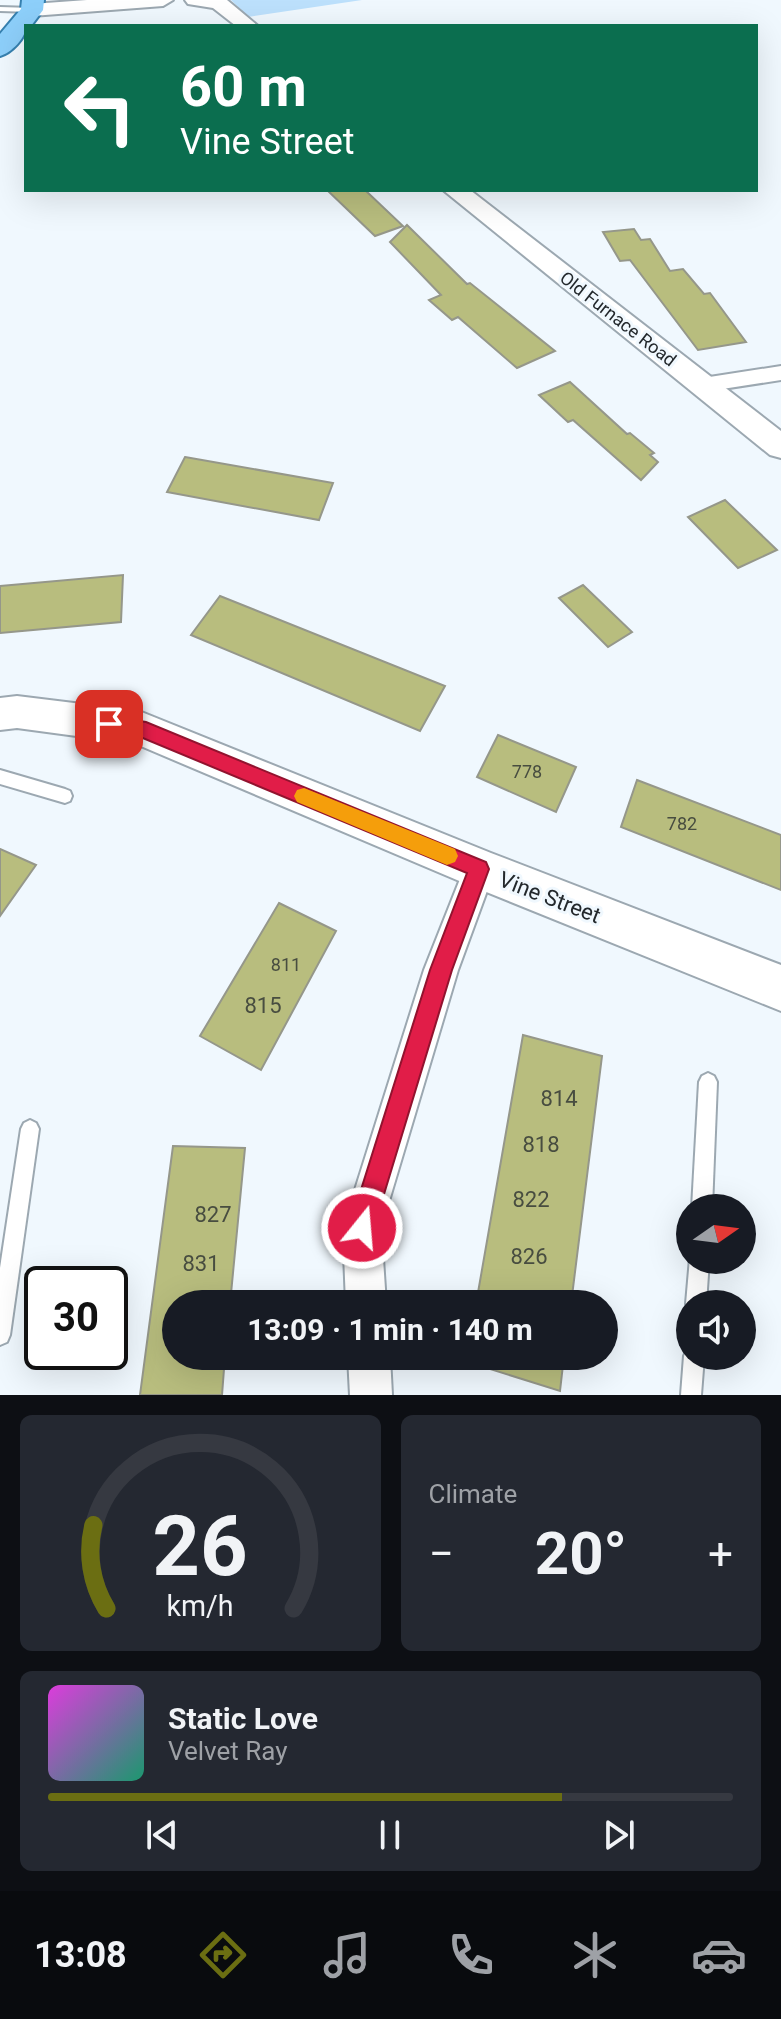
<!DOCTYPE html>
<meta charset="utf-8">
<style>
body{margin:0;font-family:Roboto,sans-serif;background:#242831;color:#f1f3f6;height:100vh;display:flex;flex-direction:column;font-size:30px;white-space:nowrap}
*{box-sizing:border-box;margin:0}
p{font-size:26px;color:#9ea1a6}
.icon{flex:none;width:44px;height:44px;fill:none;stroke:currentColor;stroke-width:2;stroke-linecap:round;stroke-linejoin:round}
.map{position:relative;height:1395px;overflow:hidden}
.drawer{display:flex;flex-direction:column;gap:20px;padding:20px;background:#0d0f14;flex:1}
.drawer>*{flex:none}
.guide{position:absolute;left:24px;top:24px;width:734px;height:168px;border-radius:0px;box-shadow:0 8px 32px #0002;background:#0b6e4f;color:#fff;overflow:hidden}
.needle{width:52px;rotate:76deg}
.controls{position:absolute;left:676px;top:1194px;display:grid;gap:16px}
.controls a{display:grid;place-items:center;width:80px;height:80px;border-radius:50%;background:#171b24;box-shadow:0 8px 32px #0002;font-size:40px}
.speed{position:absolute;left:24px;top:1266px;display:flex;gap:16px;font-size:40px;font-weight:700;text-align:center}
.speed>*{display:grid;place-content:center;width:104px;height:104px;border-radius:50%;background:#171b24;box-shadow:0 8px 32px #0002;line-height:1}
.speed .limit{border:4px solid #111;border-radius:12px;background:#fff;color:#111}
.pin{position:absolute;display:grid;place-items:center;width:68px;height:68px;color:#fff;margin:-34px;border-radius:16px;box-shadow:0 4px 12px #0006}
.me{position:absolute;width:88px;margin:-44px;rotate:17deg;stroke-linejoin:round;filter:drop-shadow(0 0 6px #0008)}
.turn{display:flex;align-items:center;gap:28px;height:168px;padding:0 24px;font-size:36px}
.turn .icon{width:104px;height:104px;stroke-width:2.5}
.turn b{display:block;font-size:56px;line-height:68px}
.big{font-size:60px;font-weight:700;line-height:1.1}
.drawer .tile{flex:1;display:flex;flex-direction:column;justify-content:center;gap:12px;min-width:0;padding:0 28px;border-radius:12px;background:#242831}
.drawer .dial{align-items:center;gap:0}
.dial svg{height:208px;overflow:visible;fill:none;stroke:#363941;stroke-width:7;stroke-linecap:round;text-anchor:middle}
.dial text{fill:#f1f3f6;stroke:none}
.song{display:flex;align-items:center;gap:24px}
.cover{width:96px;height:96px;border-radius:12px;background:linear-gradient(135deg,hsl(300 70% 55%),hsl(160 70% 35%))}
.played{height:8px;border-radius:4px;background:linear-gradient(90deg,#6b6e12 75%,#363941 75%)}
.keys{display:flex;justify-content:space-around;direction:ltr}
.heat{display:flex;justify-content:space-between;align-items:center;font-size:44px;direction:ltr}
.drawer .tiles{flex:1;display:grid;gap:20px;grid-template-columns:1fr 1fr}
.tile:last-child{grid-column:span 2}
.trip{position:absolute;left:162px;top:1290px;width:456px;height:80px;border-radius:40px;background:#171b24;box-shadow:0 8px 32px #0002;font-weight:700;line-height:80px;text-align:center}
.menu{display:flex;height:128px;justify-content:space-around;align-items:center;background:#090b0e;color:#9ea1a6}
.menu .icon{width:56px;height:56px}
.menu .active{color:#6b6e12}
.menu b{font-size:36px;color:#f1f3f6}
.map>svg:first-child{display:block}
</style>
<div class="map">
<svg width="781" height="1395" viewBox="0 0 781 1395">
<rect width="100%" height="100%" fill="#f0f8fe"/>
<path fill="#bce0fc" d="M231,0H362L248,17Z"/>
<g fill="#b8bd7e" stroke="#95978a" stroke-width="2">
<path d="M327,190H365L403,226L375,236Z"/>
<path d="M407,225L467,284L470,283L555,351L517,368L458,317L452,320L429,300L441,295L390,242Z"/>
<path d="M634,229L641,240L650,239L670,271L683,269L704,294L710,293L746,342L698,350L630,260L620,261L603,232Z"/>
<path d="M570,382L627,434L630,433L654,453L650,455L658,462L641,480L573,420L568,422L539,395Z"/>
<path d="M185,457L333,483L319,520L167,492Z"/>
<path d="M725,500L777,550L738,568L688,517Z"/>
<path d="M123,575L121,622L0,633V586Z"/>
<path d="M583,585L632,632L608,647L559,598Z"/>
<path d="M220,596L445,686L420,731L191,635Z"/>
<path d="M498,735L576,767L556,812L477,777Z"/>
<path d="M637,780L781,835V890L621,827Z"/>
<path d="M0,849L36,865L0,916Z"/>
<path d="M279,903L336,931L261,1070L200,1036Z"/>
<path d="M523,1035L602,1056L571,1304H476Z"/>
<path d="M173,1146L245,1148L230,1304H176V1356H225L222,1395H140Z"/>
<path d="M469,1356H564L560,1391L468,1362Z"/>
</g>
<g fill="none" stroke-linecap="round" stroke-linejoin="round">
<defs>
<g id="lane">
<path d="M0,7L32,8L36,10L32,12L0,11Z"/>
<path d="M0,770L65,789L70,791L72,796L70,801L65,803L0,784Z"/>
<path d="M708,1073L714,1076L717,1082L712,1208H692L699,1082L702,1076Z"/>
<path d="M30,1120L36,1123L39,1129L10,1335L7,1342L0,1345V1268L21,1129L24,1123Z"/>
<path d="M690,1258V1260H709L706,1304H690V1312L686,1304Z"/>
<path d="M690,1347V1356H704L701,1395H681L684,1356L687,1349Z"/>
</g>
<g id="street">
<path d="M781,366V380L703,392L695,390L692,385L695,380L703,378Z"/>
<path d="M479,854L490,859L495,869L458,970L381,1228L386,1304H346L343,1228L424,970L468,859Z"/>
<path d="M348,1356H390L392,1395H350Z"/>
</g>
<g id="secondary">
<path d="M87,0H173L163,6L32,16L22,10L32,4Z"/>
<path d="M185,0H227L258,26H236L213,8L188,4Z"/>
<path d="M443,190H470L781,431V458L770,455Z"/>
<path d="M17,696L139,711L491,853L781,965V1011L464,883L136,744L17,728L0,730V698Z"/>
</g>
<path id="primary" d="M22,0H44L43,10L31,26H26C26,38 11,53 0,56V34L21,9Z"/>
</defs>
<use href="#lane" stroke="#9ca8b1" stroke-width="4"/>
<use href="#street" stroke="#9ca8b1" stroke-width="4"/>
<use href="#secondary" stroke="#9ca8b1" stroke-width="4"/>
<use href="#primary" stroke="#3680af" stroke-width="4"/>
<use href="#lane" fill="#fff" fill-rule="evenodd"/>
<use href="#street" fill="#fff" fill-rule="evenodd"/>
<use href="#secondary" fill="#fff" fill-rule="evenodd"/>
<use href="#primary" fill="#8dcffa" fill-rule="evenodd"/>
</g>
<path fill="#e11d48" stroke="#92132f" stroke-width="2" d="M109,716L146,722L486,862L489,869L452,970L371,1237L362,1240L353,1237L349,1228L430,970L467,873L138,736L102,730L100,724L102,718Z"/>
<path fill="#f59e0b" d="M304,788L455,849L458,856L455,862L447,865L297,802L294,796L297,790Z"/>
<g text-anchor="middle" stroke-width="6" stroke-linejoin="round" paint-order="stroke">
<g font-size="18" fill="#23282c" stroke="#f0f8fe">
<text transform="translate(618 319) rotate(38)" y="6">Old Furnace Road</text>
</g>
<g font-size="18" fill="#484d40">
<text x="527" y="778">778</text>
<text x="682" y="830">782</text>
<text x="286" y="971">811</text>
</g>
<g font-size="22" fill="#23282c" stroke="#f0f8fe">
<text transform="translate(550 897) rotate(21)" y="8">Vine Street</text>
</g>
<g font-size="22" fill="#484d40">
<text x="263" y="1013">815</text>
<text x="559" y="1106">814</text>
<text x="541" y="1152">818</text>
<text x="531" y="1207">822</text>
<text x="213" y="1222">827</text>
<text x="529" y="1264">826</text>
<text x="201" y="1271">831</text>
</g>
</g>
</svg>
<div class="controls">
<a><svg class="needle" viewBox="-14 -14 28 28"><path d="M0-13l5 13h-10z" fill="#e53935"/><path d="M0 13l5-13h-10z" fill="#9ea1a6"/></svg></a>
<a><svg class="icon" aria-label="sound" viewBox="0 0 24 24"><path d="M4 9h4l5-4v14l-5-4H4zM17 9q2 3 0 6"/></svg></a>
</div>
<div class="speed"><div class="limit">30</div></div>
<div class="pin" style="left:109px;top:724px;background:#d93025"><svg class="icon" aria-label="arrive" viewBox="0 0 24 24"><path d="M6 21V4h12l-3 4 3 4H6"/></svg></div>
<svg class="me" style="left:362px;top:1228px" viewBox="-20 -20 40 40"><circle r="17" fill="#e11d48" stroke="#fff" stroke-width="3"/><path d="M0-11L8 9 0 5-8 9z" fill="#fff"/></svg>
<div class="trip">13:09 · 1 min · 140 m</div>
<div class="guide">
<div class="turn"><svg class="icon" aria-label="left" viewBox="0 0 24 24"><path d="M17 20v-9H6M10 6l-5 5 5 5"/></svg><div><b>60 m</b>Vine Street</div></div>
</div>
</div>
<section class="drawer">
<div class="tiles">
<div class="tile dial"><svg viewBox="0 0 100 80">
<path d="M14 69A42 42 0 1 1 86 69"/>
<path d="M14 69A42 42 0 0 1 9 37" stroke="#6b6e12"/>
<text x="50" y="56" font-size="32" font-weight="700">26</text>
<text x="50" y="72" font-size="11">km/h</text>
</svg></div>
<div class="tile"><p>Climate</p>
<div class="heat"><a>−</a><b class="big">20°</b><a>+</a></div>
</div>
<div class="tile">
<div class="song"><i class="cover"></i><div><b>Static Love</b><p>Velvet Ray</p></div></div>
<div class="played"></div>
<div class="keys"><svg class="icon" aria-label="previous" viewBox="0 0 24 24"><path d="M18 5L8 12l10 7zM5 5v14"/></svg><svg class="icon" aria-label="pause" viewBox="0 0 24 24"><path d="M8 5v14M16 5v14"/></svg><svg class="icon" aria-label="next" viewBox="0 0 24 24"><path d="M6 5l10 7-10 7zM19 5v14"/></svg></div>
</div>
</div>
</section>
<nav class="menu">
<b>13:08</b>
<svg class="icon active" aria-label="directions" viewBox="0 0 24 24"><path d="M12 3l9 9-9 9-9-9zM9 14v-3h6M13 9l2 2-2 2"/></svg>
<svg class="icon" aria-label="music" viewBox="0 0 24 24"><path d="M9 18V5l10-2v13"/><circle cx="6" cy="18" r="3"/><circle cx="16" cy="16" r="3"/></svg>
<svg class="icon" aria-label="phone" viewBox="0 0 24 24"><path d="M5 4h4l2 5-3 2q2 4 5 5l2-3 5 2v4C11 20 4 13 5 4z"/></svg>
<svg class="icon" aria-label="climate" viewBox="0 0 24 24"><path d="M12 3v18M4 7l16 10M4 17L20 7"/></svg>
<svg class="icon" aria-label="car" viewBox="0 0 24 24"><path d="M5 17H2v-5l4-1 3-4h7l3 4 3 1v5h-3M9 17h6M6 11h13"/><circle cx="7" cy="17" r="2"/><circle cx="17" cy="17" r="2"/></svg>
</nav>
